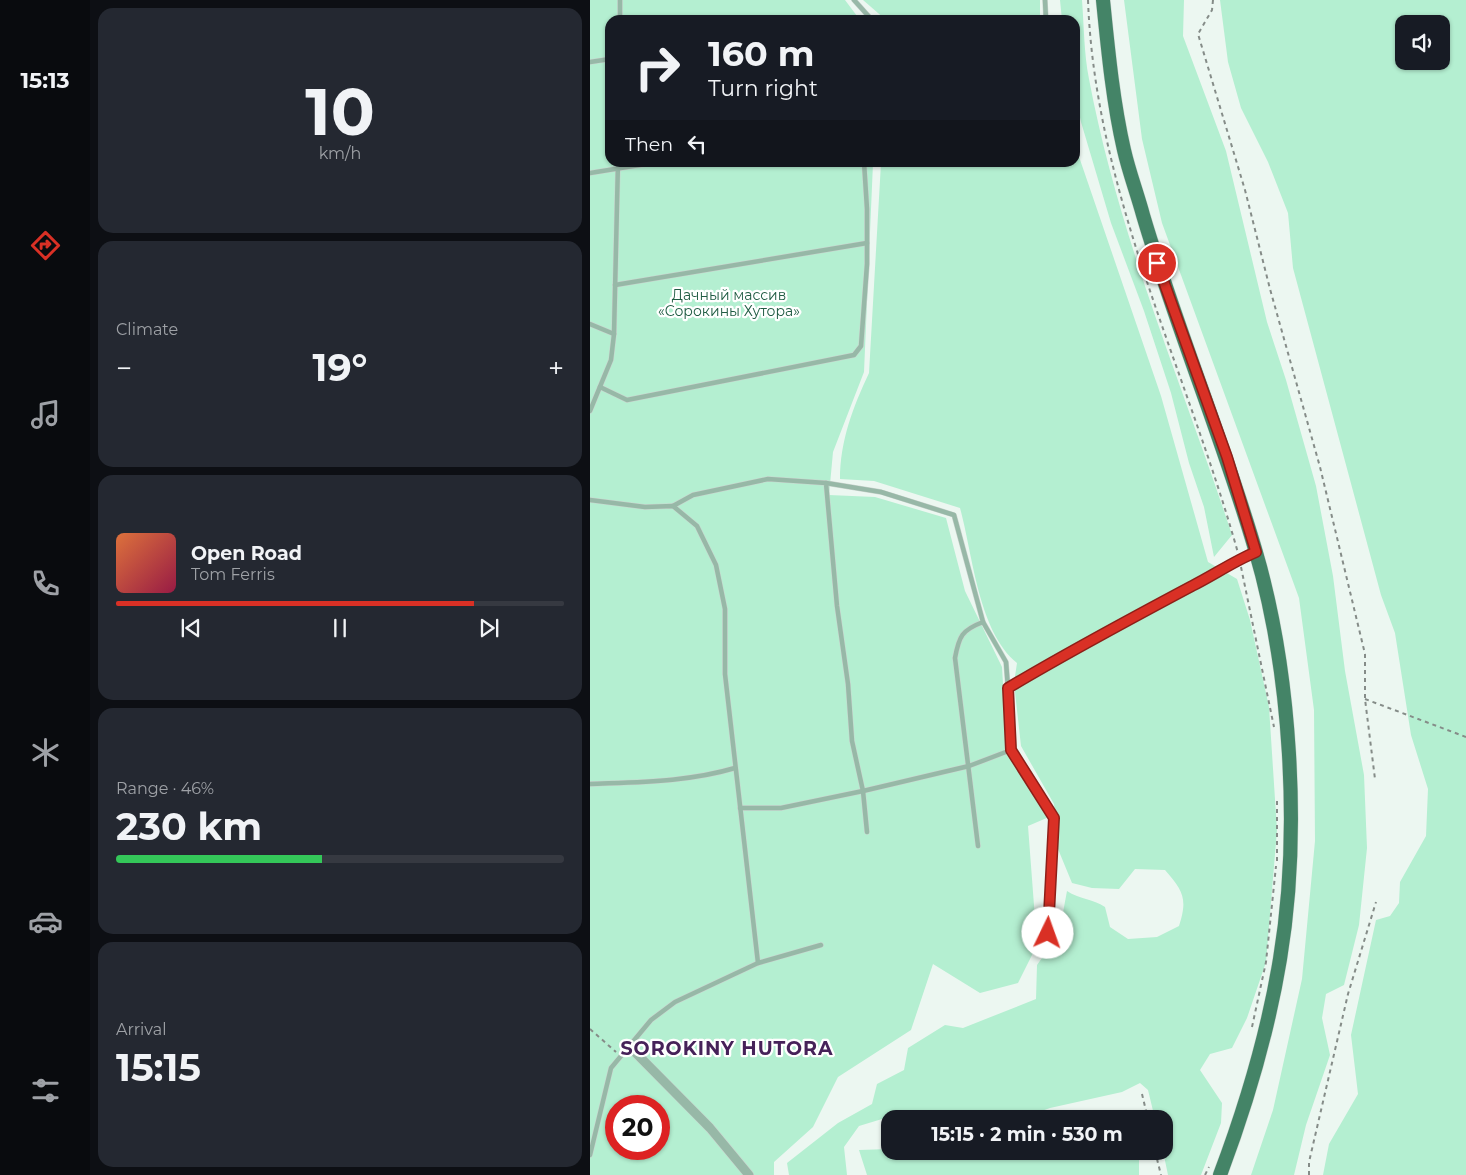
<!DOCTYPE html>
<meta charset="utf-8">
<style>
body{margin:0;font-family:Montserrat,sans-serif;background:#242831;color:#f1f3f6;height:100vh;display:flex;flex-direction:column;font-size:19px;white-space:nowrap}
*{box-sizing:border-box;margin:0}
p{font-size:16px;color:#9ea1a6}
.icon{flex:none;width:28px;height:28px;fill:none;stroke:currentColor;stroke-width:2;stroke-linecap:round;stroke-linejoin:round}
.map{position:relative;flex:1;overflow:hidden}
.drawer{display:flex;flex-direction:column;gap:8px;padding:8px;background:#0d0f14;width:500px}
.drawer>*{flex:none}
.top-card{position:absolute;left:15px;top:15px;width:475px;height:152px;border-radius:15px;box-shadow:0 1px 4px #0004;background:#171b24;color:#f1f3f6;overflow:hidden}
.fabs{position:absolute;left:805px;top:15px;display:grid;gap:10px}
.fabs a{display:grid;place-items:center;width:55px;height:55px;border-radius:10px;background:#171b24;box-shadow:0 1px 4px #0004;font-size:25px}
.speed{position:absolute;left:15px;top:1095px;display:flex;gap:10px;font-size:25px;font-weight:700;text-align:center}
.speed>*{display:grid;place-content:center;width:65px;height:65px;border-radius:50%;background:#171b24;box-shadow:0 1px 4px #0004;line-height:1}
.speed .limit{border:8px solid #d22;background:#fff;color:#111}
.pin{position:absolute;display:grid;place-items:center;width:42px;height:42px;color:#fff;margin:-21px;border:2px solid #fff;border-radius:50%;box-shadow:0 1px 5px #0007}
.me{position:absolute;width:55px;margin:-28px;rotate:3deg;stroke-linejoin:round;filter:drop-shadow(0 0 4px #0008)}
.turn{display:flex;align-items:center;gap:18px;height:105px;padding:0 20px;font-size:22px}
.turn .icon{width:65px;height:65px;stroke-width:2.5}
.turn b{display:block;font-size:35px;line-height:42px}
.then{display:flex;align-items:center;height:48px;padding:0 20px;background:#0003;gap:10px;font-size:19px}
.big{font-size:38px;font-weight:700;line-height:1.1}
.drawer .widget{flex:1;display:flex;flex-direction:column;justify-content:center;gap:8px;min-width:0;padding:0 18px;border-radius:15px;background:#242831}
.drawer .dial{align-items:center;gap:0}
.dial b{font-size:65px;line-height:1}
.song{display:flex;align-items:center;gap:15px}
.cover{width:60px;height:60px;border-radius:8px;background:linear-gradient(135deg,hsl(20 70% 55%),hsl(340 70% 35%))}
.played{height:5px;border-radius:2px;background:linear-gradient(90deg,#d93025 80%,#363941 80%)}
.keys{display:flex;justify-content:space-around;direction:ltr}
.heat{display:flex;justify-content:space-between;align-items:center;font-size:28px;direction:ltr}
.charge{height:8px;border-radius:4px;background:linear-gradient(90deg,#34c759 46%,#363941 0)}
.trip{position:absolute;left:291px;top:1110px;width:292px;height:50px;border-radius:15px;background:#171b24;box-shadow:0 1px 4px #0004;font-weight:700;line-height:50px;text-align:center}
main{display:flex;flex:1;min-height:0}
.tab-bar{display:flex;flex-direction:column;width:90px;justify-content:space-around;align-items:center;background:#090b0e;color:#9ea1a6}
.tab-bar .icon{width:35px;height:35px}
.tab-bar .current{color:#d93025}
.tab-bar b{font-size:22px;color:#f1f3f6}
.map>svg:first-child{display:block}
</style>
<main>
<nav class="tab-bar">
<b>15:13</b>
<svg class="icon current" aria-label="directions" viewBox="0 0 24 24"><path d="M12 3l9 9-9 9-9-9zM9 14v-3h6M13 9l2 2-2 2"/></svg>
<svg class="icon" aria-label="music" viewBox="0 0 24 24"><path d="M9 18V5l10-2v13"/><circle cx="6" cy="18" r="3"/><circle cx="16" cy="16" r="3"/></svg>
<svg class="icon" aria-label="phone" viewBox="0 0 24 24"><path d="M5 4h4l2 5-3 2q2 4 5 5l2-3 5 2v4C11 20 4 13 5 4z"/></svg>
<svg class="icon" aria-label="climate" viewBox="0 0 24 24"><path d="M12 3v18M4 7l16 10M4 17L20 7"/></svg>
<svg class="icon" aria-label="car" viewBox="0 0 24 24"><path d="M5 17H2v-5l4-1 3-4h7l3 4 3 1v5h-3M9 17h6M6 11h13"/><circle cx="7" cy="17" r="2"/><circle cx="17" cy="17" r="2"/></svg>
<svg class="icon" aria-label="filters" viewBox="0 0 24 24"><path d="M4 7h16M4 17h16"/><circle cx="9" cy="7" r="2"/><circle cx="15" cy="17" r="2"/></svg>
</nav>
<section class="drawer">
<div class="widget dial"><b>10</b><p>km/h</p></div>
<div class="widget"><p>Climate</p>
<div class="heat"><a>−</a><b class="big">19°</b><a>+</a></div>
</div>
<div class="widget">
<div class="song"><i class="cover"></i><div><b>Open Road</b><p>Tom Ferris</p></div></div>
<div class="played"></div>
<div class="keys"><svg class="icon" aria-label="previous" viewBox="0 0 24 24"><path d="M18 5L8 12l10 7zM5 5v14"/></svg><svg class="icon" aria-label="pause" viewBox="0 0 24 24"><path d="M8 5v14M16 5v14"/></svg><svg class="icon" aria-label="next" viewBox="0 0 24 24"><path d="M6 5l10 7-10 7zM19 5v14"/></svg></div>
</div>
<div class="widget"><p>Range · 46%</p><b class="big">230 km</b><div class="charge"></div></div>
<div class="widget"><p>Arrival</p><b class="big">15:15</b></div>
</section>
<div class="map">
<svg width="876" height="1175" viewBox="0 0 876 1175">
<rect width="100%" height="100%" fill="#ecf7f1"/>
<g fill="#b4efd1" fill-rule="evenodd">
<path d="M0,0H255L270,20H20V162L283,163L274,372L243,452L239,495L285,497L356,518L375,591L412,667L417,752L459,817L438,826L447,945L428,983L390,993L343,964L321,1030L248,1077L223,1127L184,1162V1175H0ZM26,1106H69V1149H26Z"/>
<path d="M273,0H450V20H296Z"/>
<path d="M470,0H492C494,26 494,54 499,79C529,238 592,383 642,535L624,557L614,507L599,463L581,393L554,311L521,223L491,122L485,95V20H472Z"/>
<path d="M534,0H594L593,36L636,151L677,322L696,380L726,486L743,576L755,671L774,775L777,848L769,925L754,985L736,994L732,1018L740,1055L716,1125L704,1175H661L683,1110L712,979L725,841L724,710L709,598L572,223L552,139Z"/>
<path d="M630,0H876V1175H733L739,1144L768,1094L761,1035L786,920L800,916L809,903L810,882L836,836L838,789L821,735L805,633L791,595L703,268L698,213L678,162L651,108L638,62ZM814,24H851V61H814Z"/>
<path d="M485,145L571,396L618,562L647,579L660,620L679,707L687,830L676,962L657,1018L642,1048L620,1054L610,1070L632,1103L631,1123L611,1175H578L573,1151H575V1119H565L558,1090L550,1083L532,1092L460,1108L429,1119H358L354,1115L315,1112L269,1126L254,1147L257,1175H199L197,1163L248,1123L282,1104L287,1084L314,1070L318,1048L355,1025L373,1028L446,999L447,965L469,934L477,891C489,899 503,899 515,907L520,927L538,939L567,937L589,926C598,898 593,891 575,870L545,869L529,889L502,888L482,883L468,849L464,804L431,746L424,683L427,663C388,631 383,555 370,508L284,481L250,479C250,441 263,407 279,373L291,163L485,162Z"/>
<path d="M548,1110L549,1119H476L490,1115Z"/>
<path d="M300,1149V1151H549V1175H277L269,1150Z"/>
</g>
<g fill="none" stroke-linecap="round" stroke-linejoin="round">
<defs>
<g id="lane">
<path d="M30,0V20"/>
<path d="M264,0L282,20"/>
<path d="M455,0L456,20"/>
<path d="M0,62L20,59"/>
<path d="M0,173L68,162"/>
<path d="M25,285L277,243"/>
<path d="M0,324L24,334"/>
<path d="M10,387L37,400L264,355L271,346L277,264V209L274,162"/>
<path d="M0,411L21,360L24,334L28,162"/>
<path d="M236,483L291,492L364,515L393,622C372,630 369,636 365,658L388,846"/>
<path d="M0,500L55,507L83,506L107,526L126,565L135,609V674L168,963"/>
<path d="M83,506L103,495L178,479L236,483L247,606L258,684L262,741L273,791L277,832"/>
<path d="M393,622L416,662L418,688L517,630L665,552"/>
<path d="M418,688L421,750L464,818L458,933"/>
<path d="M0,784C48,782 98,782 145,768"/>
<path d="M150,808H191L273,791L379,766L421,750"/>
<path d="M0,1155L21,1068L61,1020L85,1002L168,963L231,945"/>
</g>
<path id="street" d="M39,1046L120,1128L159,1175"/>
<path id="primary" d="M513,0C518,50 523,102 534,150C539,172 547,193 553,215C586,327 632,436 665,549C701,671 711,833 690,959C678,1032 656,1106 630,1175"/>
</defs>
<use href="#lane" stroke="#cbd4cf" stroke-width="5.5"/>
<use href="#street" stroke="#cbd4cf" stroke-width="10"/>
<use href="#primary" stroke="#cbd4cf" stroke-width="15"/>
<g stroke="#858c88" stroke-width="2" stroke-dasharray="4 4" stroke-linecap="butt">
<path d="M498,0C505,193 597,370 648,553"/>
<path d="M623,0L622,10L608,34L655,190L680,289L730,467L775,654V699L785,779"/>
<path d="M651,567L684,727"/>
<path d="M775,699L876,737"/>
<path d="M687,861V801"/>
<path d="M662,1027L676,962L686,866"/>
<path d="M0,1029L26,1052"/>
<path d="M552,1094L558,1119"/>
<path d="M565,1151L571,1175"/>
<path d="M615,1175L619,1167"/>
<path d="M719,1175V1162L758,994L786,902"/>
</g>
<use href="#lane" stroke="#97b8a7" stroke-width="4.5"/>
<use href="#street" stroke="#97b8a7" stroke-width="9"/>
<use href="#primary" stroke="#448467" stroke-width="14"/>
</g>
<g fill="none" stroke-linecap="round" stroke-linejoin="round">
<defs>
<path id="route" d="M458,933L464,818L421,750L418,688C478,652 540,619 602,586C624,575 644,561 666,552L637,457L567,263"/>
</defs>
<use href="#route" stroke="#8d1f18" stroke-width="12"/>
<use href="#route" stroke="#d93025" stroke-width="9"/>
</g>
<g text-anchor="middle" stroke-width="4.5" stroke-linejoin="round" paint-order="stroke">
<g font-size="14" fill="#205c43" stroke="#fff">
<text x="139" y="300">Дачный массив<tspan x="139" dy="16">«Сорокины Хутора»</tspan></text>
</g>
<g font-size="19" font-weight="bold" letter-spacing="1" fill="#462259" stroke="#fff">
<text x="137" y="1055">SOROKINY HUTORA</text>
</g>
</g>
</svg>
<div class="fabs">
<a><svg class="icon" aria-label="sound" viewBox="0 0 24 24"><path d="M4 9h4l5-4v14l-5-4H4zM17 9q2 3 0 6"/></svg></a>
</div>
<div class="speed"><div class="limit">20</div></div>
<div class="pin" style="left:567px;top:263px;background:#d93025"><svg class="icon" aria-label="arrive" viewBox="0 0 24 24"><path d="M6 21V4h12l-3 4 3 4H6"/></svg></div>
<svg class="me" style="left:458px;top:933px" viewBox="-20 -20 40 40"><circle r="19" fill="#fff"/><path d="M0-13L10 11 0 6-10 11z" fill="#d93025"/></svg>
<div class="trip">15:15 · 2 min · 530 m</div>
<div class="top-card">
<div class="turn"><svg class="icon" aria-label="right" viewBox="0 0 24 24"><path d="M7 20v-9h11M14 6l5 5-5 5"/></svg><div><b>160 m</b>Turn right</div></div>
<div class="then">Then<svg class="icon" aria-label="left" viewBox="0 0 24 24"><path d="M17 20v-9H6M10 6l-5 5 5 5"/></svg></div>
</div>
</div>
</main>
